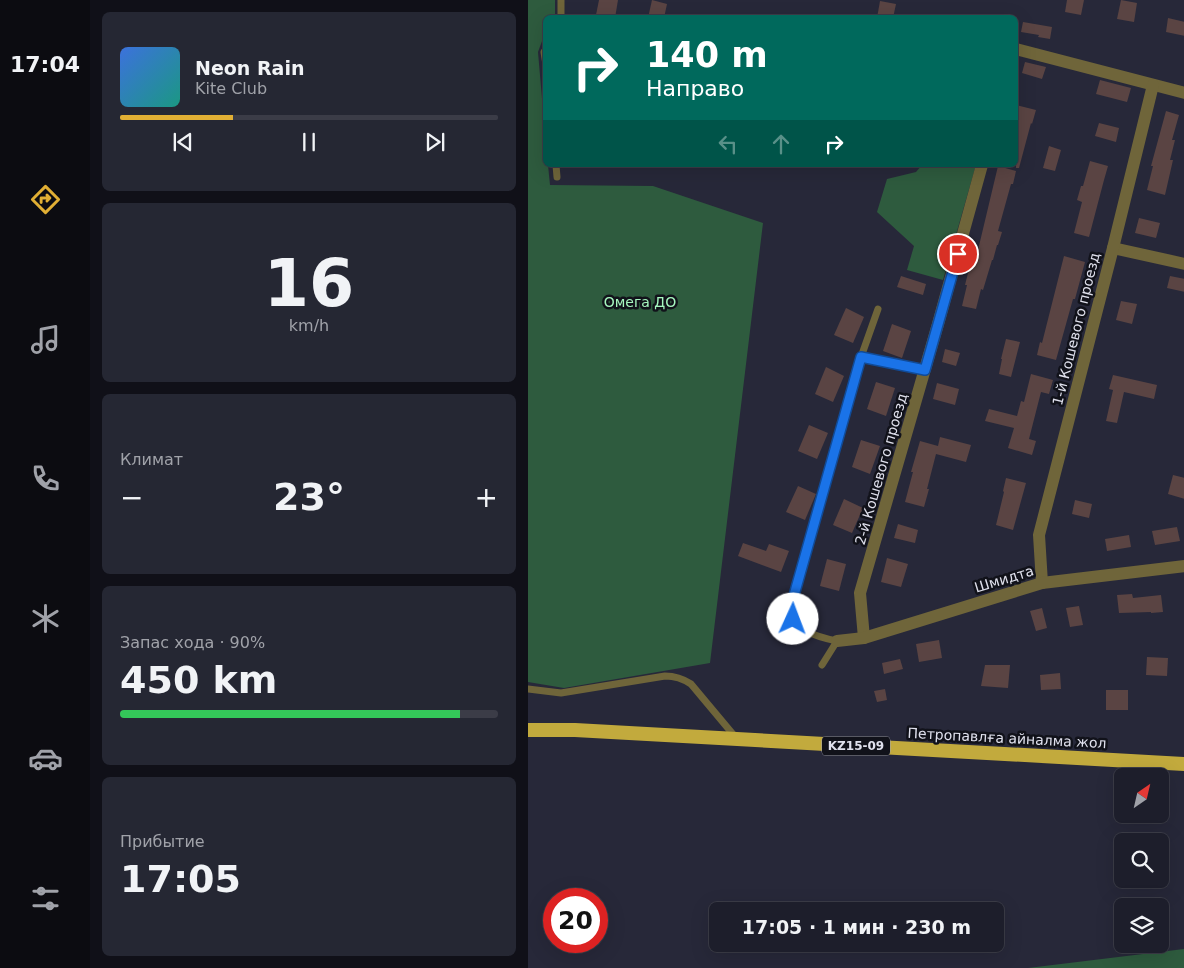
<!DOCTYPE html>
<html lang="ru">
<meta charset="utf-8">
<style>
body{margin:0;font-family:"DejaVu Sans",sans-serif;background:#252733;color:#f1f3f6;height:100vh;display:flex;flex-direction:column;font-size:19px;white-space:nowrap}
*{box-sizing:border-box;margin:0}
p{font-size:16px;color:#a0a2a9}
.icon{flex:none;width:28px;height:28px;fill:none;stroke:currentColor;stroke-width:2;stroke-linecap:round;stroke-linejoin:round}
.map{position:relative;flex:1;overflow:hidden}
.details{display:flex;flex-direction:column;gap:12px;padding:12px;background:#101018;width:438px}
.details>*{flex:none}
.top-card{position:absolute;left:15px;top:15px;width:475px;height:152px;border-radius:8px;box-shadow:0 5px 20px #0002,0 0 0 1px #3b3c47;background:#00695c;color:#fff;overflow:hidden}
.needle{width:32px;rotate:34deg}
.buttons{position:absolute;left:586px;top:768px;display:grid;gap:10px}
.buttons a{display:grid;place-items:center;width:55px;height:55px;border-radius:8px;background:#1d1e2b;box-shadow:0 5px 20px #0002,0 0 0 1px #3b3c47;font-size:25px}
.speed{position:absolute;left:15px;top:888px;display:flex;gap:10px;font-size:25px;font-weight:700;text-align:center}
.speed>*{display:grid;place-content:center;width:65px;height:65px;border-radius:50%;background:#1d1e2b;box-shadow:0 5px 20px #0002,0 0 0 1px #3b3c47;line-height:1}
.speed .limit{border:8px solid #d22;background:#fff;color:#111}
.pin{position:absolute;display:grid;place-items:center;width:42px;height:42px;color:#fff;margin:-21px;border:2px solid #fff;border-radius:50%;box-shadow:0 1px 5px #0007}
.me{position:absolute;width:55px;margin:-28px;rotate:2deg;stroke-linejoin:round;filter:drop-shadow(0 0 4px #0008)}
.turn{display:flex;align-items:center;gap:18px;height:105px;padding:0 20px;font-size:22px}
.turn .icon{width:65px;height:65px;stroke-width:2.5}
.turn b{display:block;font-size:35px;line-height:42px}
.lanes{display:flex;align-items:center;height:48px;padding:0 20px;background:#0003;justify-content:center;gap:25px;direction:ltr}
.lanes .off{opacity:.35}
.big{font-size:38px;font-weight:600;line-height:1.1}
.details .card{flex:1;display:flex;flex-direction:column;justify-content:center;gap:8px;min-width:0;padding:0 18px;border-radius:8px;background:#252733}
.details .dial{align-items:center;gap:0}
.dial b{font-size:65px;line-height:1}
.song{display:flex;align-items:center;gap:15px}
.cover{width:60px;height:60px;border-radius:8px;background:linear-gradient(135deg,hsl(220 70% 55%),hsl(170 70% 35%))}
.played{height:5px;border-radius:2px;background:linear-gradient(90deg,#e1af34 30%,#3b3c47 30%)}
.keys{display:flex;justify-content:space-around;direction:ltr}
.heat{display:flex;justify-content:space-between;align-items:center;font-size:28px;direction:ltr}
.charge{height:8px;border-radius:4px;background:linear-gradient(90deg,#34c759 90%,#3b3c47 0)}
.trip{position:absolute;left:181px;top:902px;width:295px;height:50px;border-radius:8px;background:#1d1e2b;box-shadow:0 5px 20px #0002,0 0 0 1px #3b3c47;font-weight:600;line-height:50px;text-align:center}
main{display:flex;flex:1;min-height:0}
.menu{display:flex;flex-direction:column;width:90px;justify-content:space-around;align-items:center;background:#0c0c11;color:#a0a2a9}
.menu .icon{width:35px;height:35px}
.menu .active{color:#e1af34}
.menu b{font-size:22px;color:#f1f3f6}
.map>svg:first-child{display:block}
</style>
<main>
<nav class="menu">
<b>17:04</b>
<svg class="icon active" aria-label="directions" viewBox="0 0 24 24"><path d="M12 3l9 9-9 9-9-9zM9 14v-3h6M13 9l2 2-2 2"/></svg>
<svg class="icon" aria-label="music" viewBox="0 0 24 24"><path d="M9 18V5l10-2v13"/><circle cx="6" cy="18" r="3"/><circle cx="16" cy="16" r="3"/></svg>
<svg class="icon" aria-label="phone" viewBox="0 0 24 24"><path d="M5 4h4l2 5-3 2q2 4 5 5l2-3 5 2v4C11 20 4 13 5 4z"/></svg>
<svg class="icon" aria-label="climate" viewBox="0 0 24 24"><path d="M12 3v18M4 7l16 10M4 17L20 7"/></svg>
<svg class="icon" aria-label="car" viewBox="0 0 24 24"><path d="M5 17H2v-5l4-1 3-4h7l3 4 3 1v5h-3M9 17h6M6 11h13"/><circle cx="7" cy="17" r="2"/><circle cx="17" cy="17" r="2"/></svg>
<svg class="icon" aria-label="filters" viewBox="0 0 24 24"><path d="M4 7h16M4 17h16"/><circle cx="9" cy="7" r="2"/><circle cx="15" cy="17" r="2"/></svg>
</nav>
<section class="details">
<div class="card">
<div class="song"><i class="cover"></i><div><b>Neon Rain</b><p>Kite Club</p></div></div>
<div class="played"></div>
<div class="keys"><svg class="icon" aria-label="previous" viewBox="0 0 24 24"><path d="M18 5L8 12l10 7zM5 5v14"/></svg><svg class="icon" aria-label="pause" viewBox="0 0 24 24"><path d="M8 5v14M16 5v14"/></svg><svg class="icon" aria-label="next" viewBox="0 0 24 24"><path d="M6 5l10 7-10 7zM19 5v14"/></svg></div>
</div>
<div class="card dial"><b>16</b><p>km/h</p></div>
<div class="card"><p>Климат</p>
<div class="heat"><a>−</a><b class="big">23°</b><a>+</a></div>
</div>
<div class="card"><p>Запас хода · 90%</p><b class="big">450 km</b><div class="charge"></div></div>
<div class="card"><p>Прибытие</p><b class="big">17:05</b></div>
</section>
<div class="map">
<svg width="657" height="968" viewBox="0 0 657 968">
<rect width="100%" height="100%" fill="#272839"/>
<g fill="#2e5b3e">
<path d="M0,0H27V17L18,18L17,33L10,52L17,133L18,165H20L22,185L125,186L235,223L182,663L36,688L0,682Z"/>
<path d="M394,165H448L415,280L379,270L386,246L349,212L359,179L388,172Z"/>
<path d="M656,949V968H500Z"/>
</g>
<g fill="#5a4443">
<path d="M71,0H90L87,18L68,15Z"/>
<path d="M124,0L139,4L136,18H120Z"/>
<path d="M539,0H556L553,15L537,12Z"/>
<path d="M593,0L609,3L606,22L589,19Z"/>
<path d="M352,1L368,4L365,18H349Z"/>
<path d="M640,18L657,22V36L638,32Z"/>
<path d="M495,22L524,27L522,39L510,37L511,35L493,32Z"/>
<path d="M497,62L518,67L514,79L494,73Z"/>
<path d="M572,80L603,88L599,102L568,94Z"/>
<path d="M488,105L508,110L504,124L503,123L491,168H488Z"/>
<path d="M638,111L651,115L644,140H647L642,160H645L637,195L619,190L625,166H623Z"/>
<path d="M571,123L591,128L588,142L567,136Z"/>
<path d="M521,146L533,150L527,171L515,168Z"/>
<path d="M562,161L580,166L576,180L561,237L546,233L554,202L549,200L553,186H555Z"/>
<path d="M470,166L488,171L485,184H483L470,231L474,232L470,245H469L465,260H464L455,290L453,289L448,309L434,306L439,285H437L441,269L443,270L448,250H450Z"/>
<path d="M611,218L632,223L628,238L607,233Z"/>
<path d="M536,256L557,262L547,299H545L528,360L509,355L512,342L514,343Z"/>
<path d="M373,276L398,284L395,295L369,287Z"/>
<path d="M642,276L657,279V292L639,288Z"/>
<path d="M593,301L609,304L604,324L588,320Z"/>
<path d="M318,308L336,317L325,343L306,335Z"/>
<path d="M364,324L383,331L374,358L355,351Z"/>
<path d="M478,339L492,342L483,377L471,374L474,359H473Z"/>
<path d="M417,349L432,353L428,366L414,362Z"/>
<path d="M298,367L316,376L305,402L287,394Z"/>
<path d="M503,374L525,380L521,394L513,392L501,439L508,441L504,455L480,448L486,428L457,421L461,409L489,416L493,401L496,402Z"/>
<path d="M585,375L629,385L626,399L596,392L589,423L578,421L585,390L581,389Z"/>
<path d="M348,382L367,388L358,416L339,409Z"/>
<path d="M409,383L431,389L427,405L405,399Z"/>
<path d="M281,425L300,433L289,459L270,451Z"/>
<path d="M412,437L443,445L438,462L408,454L399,489H401L396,507L377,502L385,472H383L392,441L410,446Z"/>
<path d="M333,440L352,446L342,474L324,467Z"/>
<path d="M645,475L657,478V499L640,494Z"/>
<path d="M478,478L498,483L485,530L468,525L476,492L475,491Z"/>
<path d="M270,486L288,494L277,520L258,512Z"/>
<path d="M316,499L335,508L324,533L305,525Z"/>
<path d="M547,500L564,504L561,518L544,514Z"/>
<path d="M370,524L390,530L387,543L366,538Z"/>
<path d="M649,527L652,541L627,545L624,531Z"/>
<path d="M601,535L603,547L579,551L577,539Z"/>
<path d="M215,543L238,551L241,544L261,551L253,572L210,556Z"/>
<path d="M359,558L380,564L373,587L353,582Z"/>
<path d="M299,559L318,564L311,591L292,586Z"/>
<path d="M604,594L605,598L633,595L635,612L623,613V612L591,613L589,595Z"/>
<path d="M551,606L555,625L542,627L538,608Z"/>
<path d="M514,608L519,628L508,631L502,611Z"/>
<path d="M411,640L414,658L391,662L388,644Z"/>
<path d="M619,657L640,658L639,676L618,675Z"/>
<path d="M372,659L375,669L356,674L354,663Z"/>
<path d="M457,665H482L480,688L453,686Z"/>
<path d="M532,673L533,689L513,690L512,675Z"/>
<path d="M357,689L359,700L349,702L346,691Z"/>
<rect x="578" y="690" width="22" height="20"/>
</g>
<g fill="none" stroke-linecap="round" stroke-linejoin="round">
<g stroke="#6f653a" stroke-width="7">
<path d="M33,18V0"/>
<path d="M18,49L16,52L18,65"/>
<path d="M28,165L29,177"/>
<path d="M333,357L397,369"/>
<path d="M294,665L309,641C289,637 263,630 263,606L333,357L350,309"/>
<path d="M0,689L33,693L137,676C147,676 154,678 163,684L209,739"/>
</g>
<g stroke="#6f653a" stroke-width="12">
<path d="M488,49L657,93"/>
<path d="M585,248L657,264"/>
<path d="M514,583L511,535L585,248L625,85"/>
<path d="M336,638L332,593L410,324L454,165"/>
<path d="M309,641L336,638L514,583L657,566"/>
</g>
<path stroke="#c2aa3d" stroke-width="14" d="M0,730H47L657,764"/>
</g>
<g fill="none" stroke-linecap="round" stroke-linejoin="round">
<defs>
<path id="route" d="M265,619L263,612V606L333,357L397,370L430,254"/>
</defs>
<use href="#route" stroke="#114b97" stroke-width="12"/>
<use href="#route" stroke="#1a73e8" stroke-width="9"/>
</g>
<g text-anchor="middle" stroke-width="5" stroke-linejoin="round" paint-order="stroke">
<rect fill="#11121a" stroke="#a2a3ae" stroke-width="1" x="294" y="736.5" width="68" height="19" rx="4"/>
<g font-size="12" font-weight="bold" fill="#e0e1ed">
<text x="328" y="750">KZ15-09</text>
</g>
<g font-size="14" fill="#a6f7bf" stroke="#11121a">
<text x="112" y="307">Омега ДО</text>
</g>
<g font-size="14" fill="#e0e1ed" stroke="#11121a">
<text transform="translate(548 329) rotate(-76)" y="5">1-й Кошевого проезд</text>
<text transform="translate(353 469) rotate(-74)" y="5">2-й Кошевого проезд</text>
<text transform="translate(476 579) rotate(-17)" y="5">Шмидта</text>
<text transform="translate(479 738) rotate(3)" y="5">Петропавлға айналма жол</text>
</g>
</g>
</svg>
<div class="buttons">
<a><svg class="needle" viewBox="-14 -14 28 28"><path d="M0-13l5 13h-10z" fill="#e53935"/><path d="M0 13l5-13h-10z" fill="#a0a2a9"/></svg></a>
<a><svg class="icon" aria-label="search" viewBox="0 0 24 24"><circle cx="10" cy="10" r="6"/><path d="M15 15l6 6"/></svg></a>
<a><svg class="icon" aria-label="layers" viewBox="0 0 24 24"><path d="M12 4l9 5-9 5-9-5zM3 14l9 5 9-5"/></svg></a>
</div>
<div class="speed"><div class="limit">20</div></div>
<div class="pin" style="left:430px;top:254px;background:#d93025"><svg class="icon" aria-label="arrive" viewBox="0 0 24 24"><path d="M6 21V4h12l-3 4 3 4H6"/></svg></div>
<svg class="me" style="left:265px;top:619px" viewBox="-20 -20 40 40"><circle r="19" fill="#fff"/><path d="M0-13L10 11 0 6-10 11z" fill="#1a73e8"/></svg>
<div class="trip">17:05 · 1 мин · 230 m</div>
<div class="top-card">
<div class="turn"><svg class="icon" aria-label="right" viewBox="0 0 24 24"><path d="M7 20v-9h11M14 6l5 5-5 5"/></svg><div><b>140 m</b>Направо</div></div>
<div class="lanes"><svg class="icon off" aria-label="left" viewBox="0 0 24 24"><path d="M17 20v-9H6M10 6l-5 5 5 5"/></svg><svg class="icon off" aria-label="ahead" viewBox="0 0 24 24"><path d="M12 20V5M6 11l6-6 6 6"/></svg><svg class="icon" aria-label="right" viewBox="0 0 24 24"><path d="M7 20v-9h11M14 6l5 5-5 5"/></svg></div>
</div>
</div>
</main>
